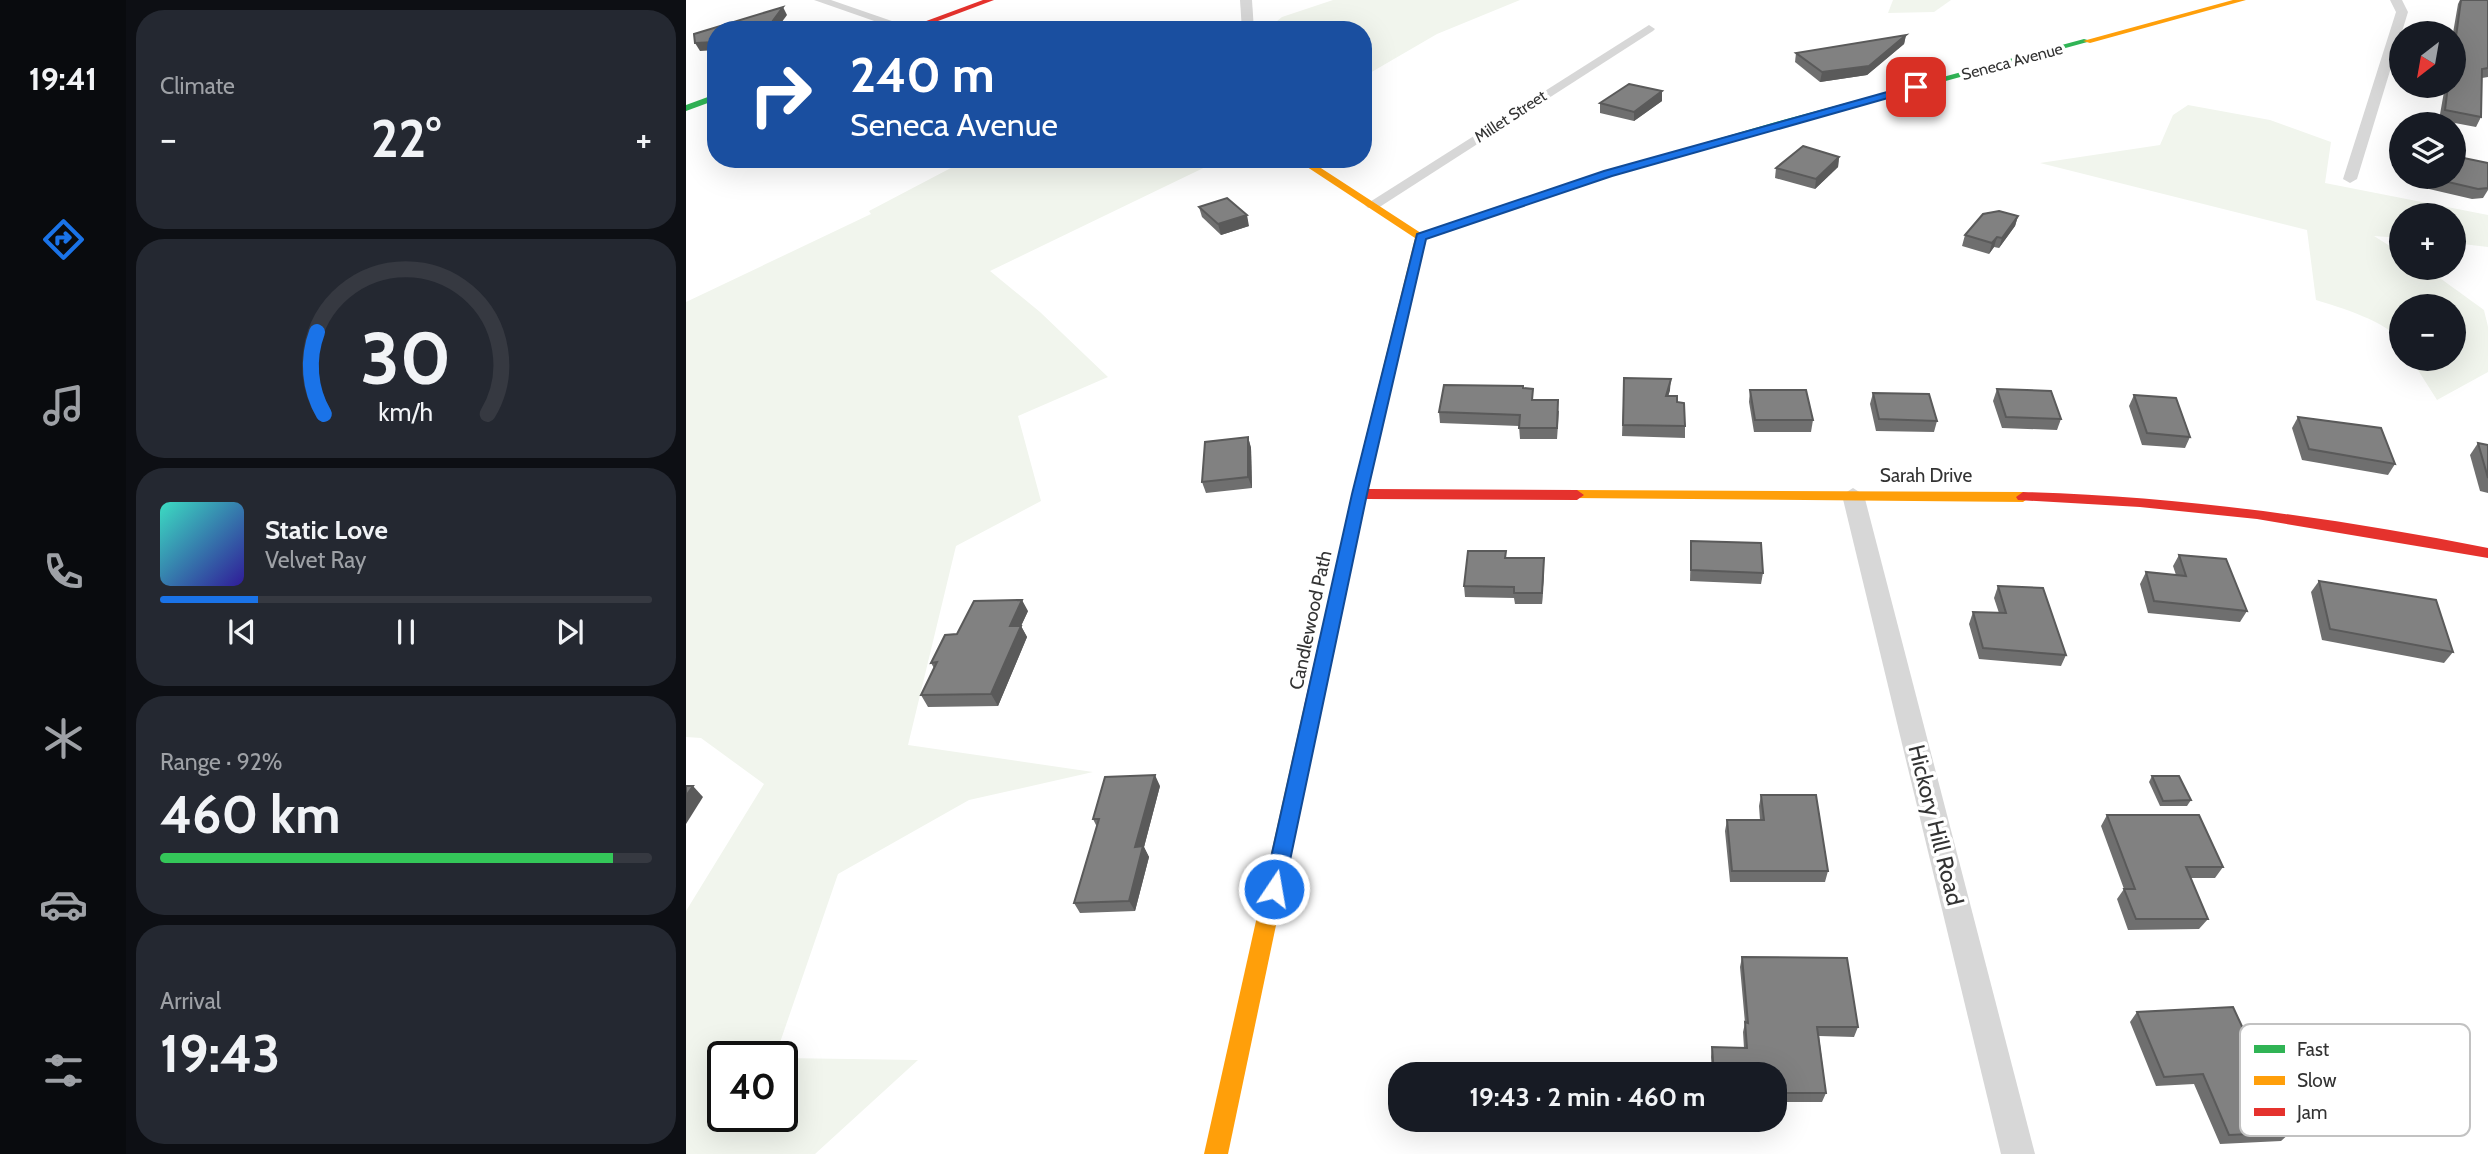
<!DOCTYPE html>
<meta charset="utf-8">
<style>
body{margin:0;font-family:Cabin,sans-serif;background:#242831;color:#f1f3f6;height:100vh;display:flex;flex-direction:column;font-size:26px;white-space:nowrap}
*{box-sizing:border-box;margin:0}
p{font-size:23px;color:#9ea1a6}
.icon{flex:none;width:38px;height:38px;fill:none;stroke:currentColor;stroke-width:2;stroke-linecap:round;stroke-linejoin:round}
.map{position:relative;flex:1;overflow:hidden}
.side{display:flex;flex-direction:column;gap:10px;padding:10px;background:#0d0f14;width:560px}
.side>*{flex:none}
.banner{position:absolute;left:21px;top:21px;width:665px;height:147px;border-radius:28px;box-shadow:0 7px 28px #0002;background:#1a4fa0;color:#fff;overflow:hidden}
.needle{width:46px;rotate:211deg}
.buttons{position:absolute;left:1703px;top:21px;display:grid;gap:14px}
.buttons a{display:grid;place-items:center;width:77px;height:77px;border-radius:50%;background:#171b24;box-shadow:0 7px 28px #0002;font-size:35px}
.speed{position:absolute;left:21px;top:1041px;display:flex;gap:14px;font-size:35px;font-weight:700;text-align:center}
.speed>*{display:grid;place-content:center;width:91px;height:91px;border-radius:50%;background:#171b24;box-shadow:0 7px 28px #0002;line-height:1}
.speed .limit{border:4px solid #111;border-radius:10px;background:#fff;color:#111}
.pin{position:absolute;display:grid;place-items:center;width:60px;height:60px;color:#fff;margin:-30px;border-radius:14px;box-shadow:0 4px 10px #0006}
.me{position:absolute;width:77px;margin:-38px;rotate:12deg;stroke-linejoin:round;filter:drop-shadow(0 0 5px #0008)}
.turn{display:flex;align-items:center;gap:24px;height:147px;padding:0 28px;font-size:32px}
.turn .icon{width:91px;height:91px;stroke-width:2.5}
.turn b{display:block;font-size:49px;line-height:60px}
.big{font-size:52px;font-weight:700;line-height:1.1}
.side .widget{flex:1;display:flex;flex-direction:column;justify-content:center;gap:10px;min-width:0;padding:0 24px;border-radius:28px;background:#242831}
.side .dial{align-items:center;gap:0}
.dial svg{height:182px;overflow:visible;fill:none;stroke:#363941;stroke-width:7;stroke-linecap:round;text-anchor:middle}
.dial text{fill:#f1f3f6;stroke:none}
.song{display:flex;align-items:center;gap:21px}
.cover{width:84px;height:84px;border-radius:10px;background:linear-gradient(135deg,hsl(170 70% 55%),hsl(250 70% 35%))}
.played{height:7px;border-radius:4px;background:linear-gradient(90deg,#1a73e8 20%,#363941 20%)}
.keys{display:flex;justify-content:space-around;direction:ltr}
.heat{display:flex;justify-content:space-between;align-items:center;font-size:38px;direction:ltr}
.charge{height:10px;border-radius:5px;background:linear-gradient(90deg,#34c759 92%,#363941 0)}
.trip{position:absolute;left:702px;top:1062px;width:399px;height:70px;border-radius:28px;background:#171b24;box-shadow:0 7px 28px #0002;font-weight:700;line-height:70px;text-align:center}
main{display:flex;flex:1;min-height:0}
.tab-bar{display:flex;flex-direction:column;width:126px;justify-content:space-around;align-items:center;background:#090b0e;color:#9ea1a6}
.tab-bar .icon{width:49px;height:49px}
.tab-bar .current{color:#1a73e8}
.tab-bar b{font-size:32px;color:#f1f3f6}
.map>svg:first-child{display:block}
</style>
<main>
<nav class="tab-bar">
<b>19:41</b>
<svg class="icon current" aria-label="directions" viewBox="0 0 24 24"><path d="M12 3l9 9-9 9-9-9zM9 14v-3h6M13 9l2 2-2 2"/></svg>
<svg class="icon" aria-label="music" viewBox="0 0 24 24"><path d="M9 18V5l10-2v13"/><circle cx="6" cy="18" r="3"/><circle cx="16" cy="16" r="3"/></svg>
<svg class="icon" aria-label="phone" viewBox="0 0 24 24"><path d="M5 4h4l2 5-3 2q2 4 5 5l2-3 5 2v4C11 20 4 13 5 4z"/></svg>
<svg class="icon" aria-label="climate" viewBox="0 0 24 24"><path d="M12 3v18M4 7l16 10M4 17L20 7"/></svg>
<svg class="icon" aria-label="car" viewBox="0 0 24 24"><path d="M5 17H2v-5l4-1 3-4h7l3 4 3 1v5h-3M9 17h6M6 11h13"/><circle cx="7" cy="17" r="2"/><circle cx="17" cy="17" r="2"/></svg>
<svg class="icon" aria-label="filters" viewBox="0 0 24 24"><path d="M4 7h16M4 17h16"/><circle cx="9" cy="7" r="2"/><circle cx="15" cy="17" r="2"/></svg>
</nav>
<section class="side">
<div class="widget"><p>Climate</p>
<div class="heat"><a>−</a><b class="big">22°</b><a>+</a></div>
</div>
<div class="widget dial"><svg viewBox="0 0 100 80">
<path d="M14 69A42 42 0 1 1 86 69"/>
<path d="M14 69A42 42 0 0 1 11 33" stroke="#1a73e8"/>
<text x="50" y="56" font-size="32" font-weight="700">30</text>
<text x="50" y="72" font-size="11">km/h</text>
</svg></div>
<div class="widget">
<div class="song"><i class="cover"></i><div><b>Static Love</b><p>Velvet Ray</p></div></div>
<div class="played"></div>
<div class="keys"><svg class="icon" aria-label="previous" viewBox="0 0 24 24"><path d="M18 5L8 12l10 7zM5 5v14"/></svg><svg class="icon" aria-label="pause" viewBox="0 0 24 24"><path d="M8 5v14M16 5v14"/></svg><svg class="icon" aria-label="next" viewBox="0 0 24 24"><path d="M6 5l10 7-10 7zM19 5v14"/></svg></div>
</div>
<div class="widget"><p>Range · 92%</p><b class="big">460 km</b><div class="charge"></div></div>
<div class="widget"><p>Arrival</p><b class="big">19:43</b></div>
</section>
<div class="map">
<svg width="1802" height="1154" viewBox="0 0 1802 1154">
<rect width="100%" height="100%" fill="#fff"/>
<g fill="#f1f5ed">
<path d="M647,0H834L751,34L677,77V30H580L596,17Z"/>
<path d="M1207,0H1265L1248,12L1202,13Z"/>
<path d="M1502,105L1584,120L1645,142L1639,183L1802,215V247L1768,243V215H1715V238L1688,236L1715,253V268H1740L1798,310L1802,327V372L1751,400L1725,359H1768V306H1715V342C1703,322 1653,307 1630,300L1621,230L1354,163L1474,145L1487,115Z"/>
<path d="M282,159H536L304,271L354,312L422,377L332,416L355,501L270,546L222,745L407,772L283,800L152,874L89,1057H37V1116H96V1058L232,1060L129,1154H0V911L78,784L15,738L0,737V302L185,214L183,211Z"/>
</g>
<g fill="none" stroke-linecap="round" stroke-linejoin="round">
<g fill="#d7d7d7" fill-rule="evenodd">
<path d="M128,0H145L229,29L214,30Z"/>
<path d="M554,0H566L568,30H556Z"/>
<path d="M1704,0H1716L1722,12L1671,179L1664,183L1657,179L1710,12Z"/>
<path d="M963,25L969,29L967,31L692,208H682L679,205Z"/>
<path d="M1167,488L1178,495L1349,1154H1315L1156,495Z"/>
</g>
<g fill="#30b455" fill-rule="evenodd">
<path d="M1398,39L1405,41L1103,124L926,176L739,239L729,237L918,172L1097,120Z"/>
<path d="M30,94V100L0,111V105Z"/>
</g>
<g fill="#ff9f0a" fill-rule="evenodd">
<path d="M1547,0H1560L1404,43L1397,41Z"/>
<path d="M609,159H621L741,237L691,443H681L679,440L729,238Z"/>
<path d="M891,490L1337,492L1344,497L1337,502L886,498L884,495L886,492Z"/>
<path d="M627,699L633,701L636,706L542,1154H518L618,706L621,701Z"/>
</g>
<g fill="#e5322d" fill-rule="evenodd">
<path d="M297,0H308L228,30H216Z"/>
<path d="M686,436L693,440L682,489L891,490L898,495L891,500L680,499L636,706L633,711L627,713L621,711L618,706L679,440Z"/>
<path d="M1337,492C1494,496 1648,518 1802,548V558L1571,519L1454,507L1332,500L1330,497Z"/>
</g>
</g>
<g fill="#6f6f6f">
<path d="M1774,0H1802V77L1796,78L1795,117L1790,127L1753,120L1759,86H1768L1767,33L1772,4Z"/>
<path d="M1220,35L1218,44L1181,75L1134,82L1109,62L1110,53Z"/>
<path d="M976,91V101L948,121L914,113V103Z"/>
<path d="M1153,157L1152,167L1129,189L1089,178L1090,168Z"/>
<path d="M93,159H132L114,167Z"/>
<path d="M1802,163V190L1797,198L1786,199L1743,189L1746,177H1768Z"/>
<path d="M513,207L563,226L535,235L516,217Z"/>
<path d="M1332,216L1329,226L1313,248L1308,247L1303,254L1276,246L1279,235Z"/>
<path d="M938,378L984,390L982,396L991,402L999,426V438L936,436Z"/>
<path d="M837,388L847,389V400L873,411L871,439H834L833,426L754,423L753,412Z"/>
<path d="M1311,389L1375,419L1371,430L1316,428L1307,401Z"/>
<path d="M1064,390L1127,420L1125,432H1068L1063,402Z"/>
<path d="M1187,393L1251,421L1248,432L1190,431L1184,404Z"/>
<path d="M1448,395L1504,437L1499,448L1456,445L1443,406Z"/>
<path d="M1612,417L1709,464L1702,475L1616,460L1606,428Z"/>
<path d="M562,437L565,448L566,488L520,493L516,482Z"/>
<path d="M1792,443L1802,445V493L1794,491L1784,455Z"/>
<path d="M1005,541L1077,573L1075,584L1004,581Z"/>
<path d="M820,551V558L858,570L856,604H829L828,598L779,597L778,586Z"/>
<path d="M1493,555L1561,611L1554,622L1462,613L1454,584L1460,572L1490,575L1487,566Z"/>
<path d="M1633,581L1767,652L1758,663L1636,640L1625,592Z"/>
<path d="M1312,586L1380,655L1375,666L1293,659L1283,624L1287,612L1313,613L1308,598Z"/>
<path d="M342,611L335,626L341,637L312,706L242,707L235,695L248,668L245,663L271,634Z"/>
<path d="M1466,776L1505,800L1501,806H1474L1463,782Z"/>
<path d="M474,786L458,847L463,857L449,911L394,913L388,903L411,827L407,819Z"/>
<path d="M1075,795L1142,871L1139,882H1044L1039,831L1041,820H1074L1073,806Z"/>
<path d="M1421,815L1537,867L1529,878H1504L1522,919L1513,929L1442,930L1431,899L1438,889L1415,826Z"/>
<path d="M1056,957L1172,1027L1168,1037L1133,1036L1140,1093L1136,1102H1088V1074H1026L1025,1057L1026,1047L1058,1048L1057,1032L1059,1023L1054,967Z"/>
<path d="M1451,1012L1605,1132L1595,1141L1534,1144L1508,1084L1470,1086L1444,1022Z"/>
</g>
<g fill="#5a5a5a">
<path d="M97,7L101,15L90,30H80Z"/>
<path d="M1220,35L1218,44L1181,75L1134,82L1136,72Z"/>
<path d="M30,42V50L14,51L9,43Z"/>
<path d="M976,91V101L948,121V112Z"/>
<path d="M1153,157L1152,167L1129,189L1130,179Z"/>
<path d="M111,159H132L114,167Z"/>
<path d="M561,215L563,226L535,235L532,224Z"/>
<path d="M1332,216L1329,226L1313,248L1316,238Z"/>
<path d="M1311,237L1308,247L1303,254L1306,243Z"/>
<path d="M985,379L984,390L979,407L980,396Z"/>
<path d="M562,437L565,448L566,488L562,477Z"/>
<path d="M858,558V570L856,604V593Z"/>
<path d="M336,600L342,611L335,626L341,637L312,706L305,694L324,626Z"/>
<path d="M469,775L474,786L458,847L463,857L449,911L443,901L449,847Z"/>
<path d="M7,786L17,797L0,824V796Z"/>
</g>
<g fill="#818181" stroke="#5a5a5a" stroke-width="2">
<path d="M1775,0H1802V68L1796,69L1795,117L1759,110L1762,86H1768V51Z"/>
<path d="M97,7L80,30H30V42L9,43L8,34Z"/>
<path d="M1220,35L1183,66L1136,72L1110,53Z"/>
<path d="M943,84L976,91L948,112L914,103Z"/>
<path d="M1117,146L1153,157L1130,179L1090,168Z"/>
<path d="M1768,156L1802,163V188L1792,189L1749,179V177H1768Z"/>
<path d="M541,198L561,215L532,224L513,207Z"/>
<path d="M1313,211L1332,216L1316,238L1311,237L1306,243L1279,235L1297,214Z"/>
<path d="M938,378L985,379L980,396H991V402L998,403L999,426L937,425Z"/>
<path d="M758,385L837,386V388L847,389L846,400H872L871,428H833L834,415L753,412Z"/>
<path d="M1311,389L1365,391L1375,419L1320,417Z"/>
<path d="M1064,390H1120L1127,420H1069Z"/>
<path d="M1187,393L1243,394L1251,421L1193,419Z"/>
<path d="M1448,395L1490,398L1504,437L1461,433Z"/>
<path d="M1612,417L1695,428L1709,464L1623,449Z"/>
<path d="M562,437V477L516,482L519,442Z"/>
<path d="M1792,443L1802,445V478Z"/>
<path d="M1005,541L1075,543L1077,573L1005,570Z"/>
<path d="M782,551H820L819,558H858L856,593H828V587L778,586Z"/>
<path d="M1493,555L1540,559L1561,611L1468,601L1460,572L1500,576Z"/>
<path d="M1633,581L1750,600L1767,652L1644,629Z"/>
<path d="M1312,586L1357,588L1380,655L1297,648L1287,612L1320,613Z"/>
<path d="M336,600L324,626H335L305,694L235,695L251,662L245,663L259,635L271,634L288,601Z"/>
<path d="M469,775L449,847L457,846L443,901L388,903L413,819H407L419,777Z"/>
<path d="M1466,776H1493L1505,800L1477,801Z"/>
<path d="M0,786H7L0,796Z"/>
<path d="M1075,795H1130L1142,871H1046L1041,820H1078Z"/>
<path d="M1421,815H1513L1537,867H1500L1522,919H1450L1438,889H1449Z"/>
<path d="M1056,957L1161,958L1172,1027H1131L1140,1093H1088V1074H1028L1026,1047L1061,1048L1059,1022L1062,1023Z"/>
<path d="M1547,1007L1605,1132L1543,1135L1517,1074L1478,1077L1451,1012Z"/>
</g>
<path fill="#1a73e8" stroke="#114b97" stroke-width="2" d="M1230,84L1234,89L926,176L740,239L681,494L598,889L595,895L588,898L581,895L578,889L666,494L731,234L918,171Z"/>
<g text-anchor="middle" stroke-width="7" stroke-linejoin="round" paint-order="stroke">
<g font-size="16" fill="#333" stroke="#fff">
<text transform="translate(1326 61) rotate(-15)" y="6">Seneca Avenue</text>
<text transform="translate(824 116) rotate(-33)" y="6">Millet Street</text>
</g>
<g font-size="19" fill="#333" stroke="#fff">
<text x="1240" y="482">Sarah Drive</text>
<text transform="translate(624 620) rotate(-78)" y="7">Candlewood Path</text>
</g>
<g font-size="23" fill="#333" stroke="#fff">
<text transform="translate(1250 825) rotate(76)" y="8">Hickory Hill Road</text>
</g>
</g>
<rect x="1554" y="1024" width="230" height="112" rx="10" fill="#fff" stroke="#c2c2c2" stroke-width="2"/>
<rect x="1568" y="1045" width="31" height="8" fill="#30b455"/>
<rect x="1568" y="1076" width="31" height="9" fill="#ff9f0a"/>
<rect x="1568" y="1108" width="31" height="8" fill="#e5322d"/>
<g font-size="19" fill="#333">
<text x="1611" y="1056">Fast</text>
<text x="1611" y="1087">Slow</text>
<text x="1611" y="1119">Jam</text>
</g>
</svg>
<div class="buttons">
<a><svg class="needle" viewBox="-14 -14 28 28"><path d="M0-13l5 13h-10z" fill="#e53935"/><path d="M0 13l5-13h-10z" fill="#9ea1a6"/></svg></a>
<a><svg class="icon" aria-label="layers" viewBox="0 0 24 24"><path d="M12 4l9 5-9 5-9-5zM3 14l9 5 9-5"/></svg></a>
<a>+</a>
<a>−</a>
</div>
<div class="speed"><div class="limit">40</div></div>
<div class="pin" style="left:1230px;top:87px;background:#d93025"><svg class="icon" aria-label="arrive" viewBox="0 0 24 24"><path d="M6 21V4h12l-3 4 3 4H6"/></svg></div>
<svg class="me" style="left:588px;top:889px" viewBox="-20 -20 40 40"><circle r="17" fill="#1a73e8" stroke="#fff" stroke-width="3"/><path d="M0-11L8 9 0 5-8 9z" fill="#fff"/></svg>
<div class="trip">19:43 · 2 min · 460 m</div>
<div class="banner">
<div class="turn"><svg class="icon" aria-label="right" viewBox="0 0 24 24"><path d="M7 20v-9h11M14 6l5 5-5 5"/></svg><div><b>240 m</b>Seneca Avenue</div></div>
</div>
</div>
</main>
